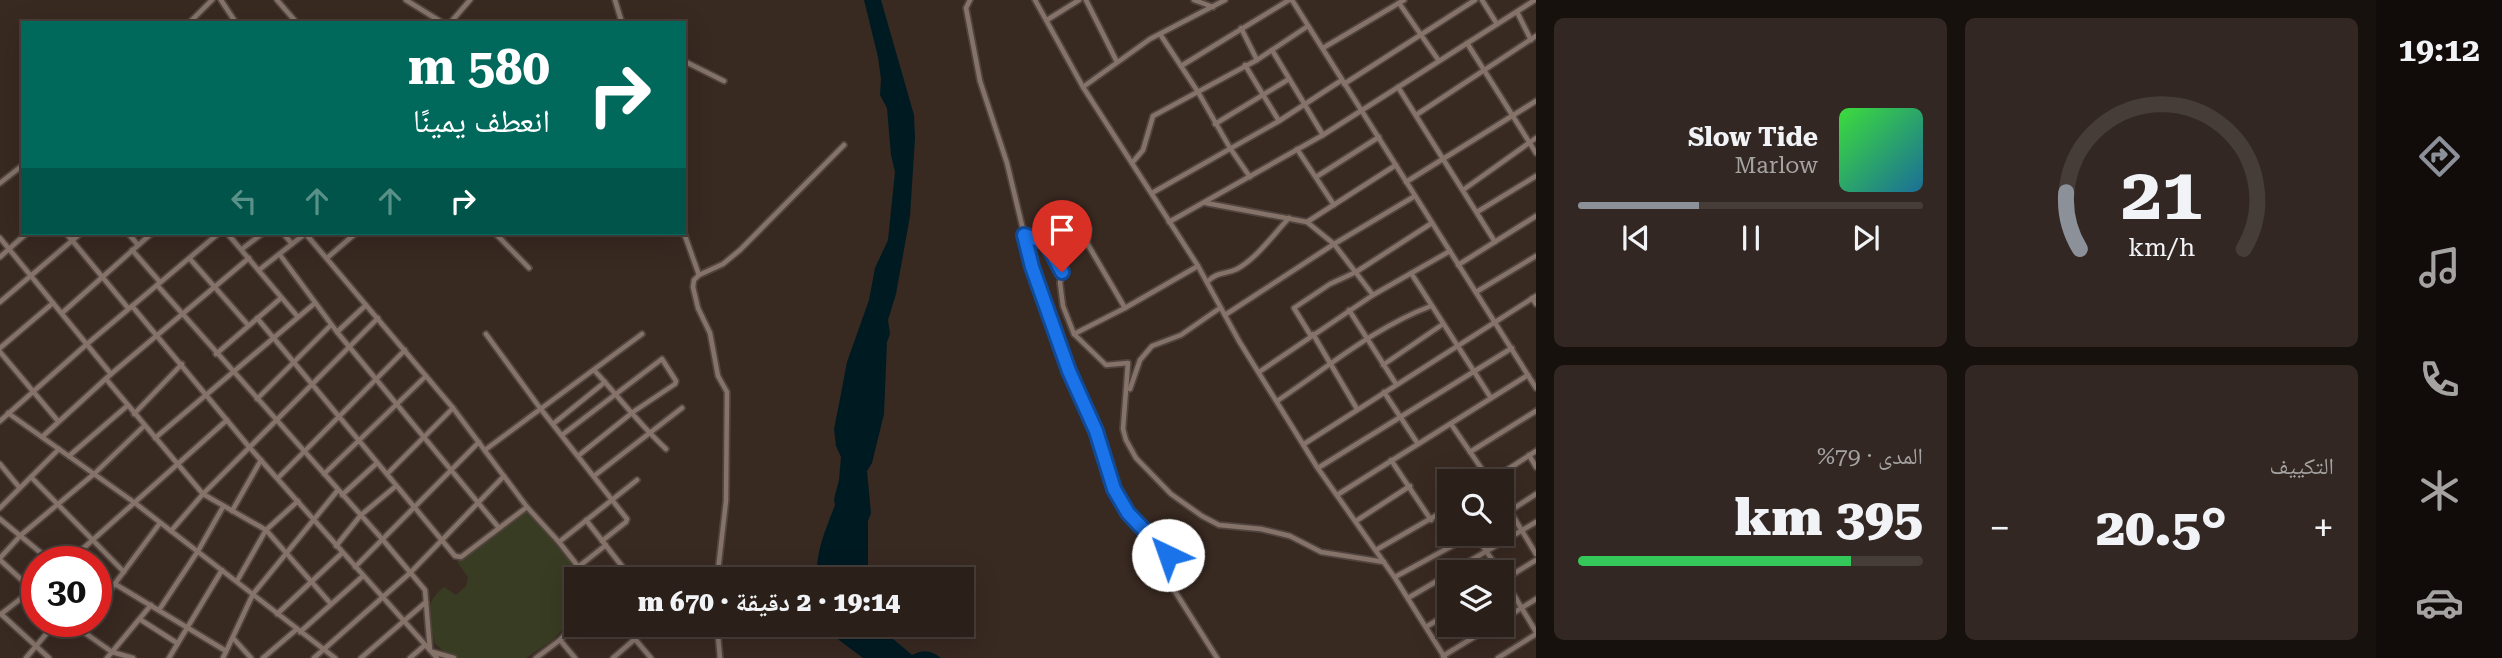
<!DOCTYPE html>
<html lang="ar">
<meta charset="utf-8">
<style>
body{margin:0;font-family:"Roboto Serif","Noto Naskh Arabic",serif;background:#322722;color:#f1f3f6;direction:rtl;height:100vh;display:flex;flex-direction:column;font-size:26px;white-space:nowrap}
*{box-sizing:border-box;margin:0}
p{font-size:23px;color:#a5a2a2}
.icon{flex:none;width:38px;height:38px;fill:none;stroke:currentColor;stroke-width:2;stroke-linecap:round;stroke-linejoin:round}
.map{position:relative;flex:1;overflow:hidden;direction:ltr}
.side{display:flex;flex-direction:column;gap:18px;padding:18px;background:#17110e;width:840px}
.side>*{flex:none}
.top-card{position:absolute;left:21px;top:21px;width:665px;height:214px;border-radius:0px;box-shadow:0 7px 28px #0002,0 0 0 2px #463d38;direction:rtl;background:#00695c;color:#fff;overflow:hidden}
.buttons{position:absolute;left:1437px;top:469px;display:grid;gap:14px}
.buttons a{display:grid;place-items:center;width:77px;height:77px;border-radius:0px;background:#2a1f19;box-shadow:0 7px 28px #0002,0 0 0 2px #463d38;font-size:35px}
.speed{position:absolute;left:21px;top:546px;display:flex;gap:14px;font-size:35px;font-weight:700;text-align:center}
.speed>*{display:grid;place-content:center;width:91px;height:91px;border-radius:50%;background:#2a1f19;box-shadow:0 7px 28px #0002,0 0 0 2px #463d38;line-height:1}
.speed .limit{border:10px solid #d22;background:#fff;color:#111}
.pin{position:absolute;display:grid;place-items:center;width:60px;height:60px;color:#fff;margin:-72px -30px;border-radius:50% 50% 50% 0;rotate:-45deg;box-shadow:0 0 7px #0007}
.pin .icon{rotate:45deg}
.me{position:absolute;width:77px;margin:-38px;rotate:318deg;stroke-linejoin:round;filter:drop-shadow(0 0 5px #0008)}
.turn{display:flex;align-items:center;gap:24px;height:147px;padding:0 21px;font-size:32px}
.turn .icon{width:91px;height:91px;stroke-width:2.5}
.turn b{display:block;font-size:49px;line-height:60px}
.lanes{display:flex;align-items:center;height:66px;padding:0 21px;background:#0003;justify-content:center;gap:35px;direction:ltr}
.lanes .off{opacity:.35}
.big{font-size:52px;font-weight:800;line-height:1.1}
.side .widget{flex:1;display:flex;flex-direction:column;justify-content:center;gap:10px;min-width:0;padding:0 24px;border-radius:10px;background:#322722}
.side .dial{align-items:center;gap:0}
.dial svg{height:182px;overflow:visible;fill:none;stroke:#463d38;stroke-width:7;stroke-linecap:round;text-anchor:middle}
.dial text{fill:#f1f3f6;stroke:none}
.song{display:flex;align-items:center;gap:21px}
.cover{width:84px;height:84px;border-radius:10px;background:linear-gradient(135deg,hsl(120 70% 55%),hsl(200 70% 35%))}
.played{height:7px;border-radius:4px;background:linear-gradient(90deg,#8c9099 35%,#463d38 35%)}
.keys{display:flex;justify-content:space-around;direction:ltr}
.heat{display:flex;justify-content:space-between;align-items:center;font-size:38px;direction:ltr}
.charge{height:10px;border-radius:5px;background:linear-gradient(90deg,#34c759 79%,#463d38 0)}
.side .tiles{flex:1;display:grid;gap:18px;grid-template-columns:repeat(2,1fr)}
.trip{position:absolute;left:564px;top:567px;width:410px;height:70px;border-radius:0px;background:#2a1f19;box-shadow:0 7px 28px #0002,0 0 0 2px #463d38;font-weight:800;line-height:70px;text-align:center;direction:rtl}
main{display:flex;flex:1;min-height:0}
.tab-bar{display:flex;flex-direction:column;width:126px;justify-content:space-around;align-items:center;background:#110c0a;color:#a5a2a2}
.tab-bar .icon{width:49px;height:49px}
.tab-bar .active{color:#8c9099}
.tab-bar b{font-size:32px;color:#f1f3f6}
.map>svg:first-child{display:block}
</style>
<main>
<nav class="tab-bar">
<b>19:12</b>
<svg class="icon active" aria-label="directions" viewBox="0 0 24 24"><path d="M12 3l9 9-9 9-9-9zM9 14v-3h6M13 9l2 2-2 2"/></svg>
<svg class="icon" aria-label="music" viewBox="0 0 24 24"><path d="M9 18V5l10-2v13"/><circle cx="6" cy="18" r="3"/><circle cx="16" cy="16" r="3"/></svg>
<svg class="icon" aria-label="phone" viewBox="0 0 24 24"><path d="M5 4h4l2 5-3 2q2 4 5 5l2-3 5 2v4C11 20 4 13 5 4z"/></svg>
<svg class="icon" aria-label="climate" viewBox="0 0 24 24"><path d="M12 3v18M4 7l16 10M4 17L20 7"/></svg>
<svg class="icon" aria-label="car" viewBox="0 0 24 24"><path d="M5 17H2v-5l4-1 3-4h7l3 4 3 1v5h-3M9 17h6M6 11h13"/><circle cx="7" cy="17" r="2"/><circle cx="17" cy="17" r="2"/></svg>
</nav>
<section class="side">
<div class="tiles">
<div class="widget dial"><svg viewBox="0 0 100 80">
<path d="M14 69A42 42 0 1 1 86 69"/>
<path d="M14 69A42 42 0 0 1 8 44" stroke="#8c9099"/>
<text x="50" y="56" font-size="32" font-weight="700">21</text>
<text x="50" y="72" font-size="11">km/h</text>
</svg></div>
<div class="widget">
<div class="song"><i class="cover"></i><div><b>Slow Tide</b><p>Marlow</p></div></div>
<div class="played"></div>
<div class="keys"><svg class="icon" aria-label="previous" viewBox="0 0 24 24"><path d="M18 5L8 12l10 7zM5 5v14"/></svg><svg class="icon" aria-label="pause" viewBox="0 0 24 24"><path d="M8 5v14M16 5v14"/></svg><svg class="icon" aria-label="next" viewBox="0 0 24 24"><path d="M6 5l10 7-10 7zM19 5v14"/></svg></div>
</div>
<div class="widget"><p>التكييف</p>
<div class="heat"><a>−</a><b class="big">20.5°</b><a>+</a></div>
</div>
<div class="widget"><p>المدى · 79%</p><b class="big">395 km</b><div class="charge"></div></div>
</div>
</section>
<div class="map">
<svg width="1536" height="658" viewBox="0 0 1536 658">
<rect width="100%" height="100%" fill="#382921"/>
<path fill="#383c22" d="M526,511L567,557L583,579H576V615L553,640L526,658H458L442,650L434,642C430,617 422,604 444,587L456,595L466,586L468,577L457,562Z"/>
<g fill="#001a22">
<path d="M864,0H881L914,115L915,138L910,216L896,294L888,320L890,334L887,342L884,414L872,463L867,471L871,513L868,521V565L874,579H817C815,552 826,529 835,505L834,499L839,480L841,457L836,446L834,429L839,404L847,362L869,300L875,268L888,240L895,172L891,155L887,108L880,95L881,79L878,57Z"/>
<path d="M819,625H888L892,638L912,655C923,649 931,650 941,658H863Z"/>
</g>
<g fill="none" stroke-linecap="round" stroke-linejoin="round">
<defs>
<g id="minor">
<path d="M221,0L236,23"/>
<path d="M277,0L297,23"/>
<path d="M406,0L443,23"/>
<path d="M615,0L622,23"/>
<path d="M970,0L966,8L980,81L1007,163L1032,267L1069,371L1089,411L1113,489L1128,513L1169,556L1171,585L1217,658"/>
<path d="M1035,0L1083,87L1198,266L1239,341L1317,467L1395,578L1445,658"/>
<path d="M1086,0L1117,62"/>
<path d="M1194,0L1213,7"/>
<path d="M1292,0L1536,388"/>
<path d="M1482,0L1497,24"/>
<path d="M1399,3L1439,61"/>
<path d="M1517,12L1531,40"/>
<path d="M1047,20L1079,0"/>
<path d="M189,23L212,0"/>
<path d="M450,23L470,0"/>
<path d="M1241,28L1257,60"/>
<path d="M1160,34L1198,92L1230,148L1250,177"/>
<path d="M1467,43L1536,153"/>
<path d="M1323,48L1404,0"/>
<path d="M1272,50L1323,135"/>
<path d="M684,61L724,81"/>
<path d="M1245,65L1279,121"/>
<path d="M1181,66L1289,0"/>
<path d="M1344,84L1475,0"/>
<path d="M1083,87L1150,39L1225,0"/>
<path d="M1398,87L1495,242"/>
<path d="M1416,115L1536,36"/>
<path d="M1215,124L1289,79"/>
<path d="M1297,149L1334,205"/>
<path d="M1132,163L1143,150L1153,116L1257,60L1308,26"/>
<path d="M1316,177L1379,137"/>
<path d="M1406,182L1536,101"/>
<path d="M0,183L23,165"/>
<path d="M1463,190L1536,138"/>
<path d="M1152,193L1279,121L1342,80"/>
<path d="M1206,203L1307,222L1334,244L1373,295"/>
<path d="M1477,212L1536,176"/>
<path d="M1169,222L1323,135L1535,0"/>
<path d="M1307,222L1396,165"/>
<path d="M1089,229L1087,243L1125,308"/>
<path d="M66,233L128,308"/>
<path d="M128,233L138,245"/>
<path d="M227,233L298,317"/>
<path d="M283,233L292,244"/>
<path d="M305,233L453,408L527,507L559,542L588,579"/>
<path d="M495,233L529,268"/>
<path d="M684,233L699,275L694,280L693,287L698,308L710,333L718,376L727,392L726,501L717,579"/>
<path d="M1025,235L1046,242L1062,272L1060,283L1063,306L1074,334L1106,365L1128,363L1123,429L1126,440L1136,458L1171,494L1202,516L1219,525L1261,529L1290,536L1321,552L1384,562"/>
<path d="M0,238L111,374"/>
<path d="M242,249L263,233"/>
<path d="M132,250L160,282"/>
<path d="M280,255L337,332L499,528"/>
<path d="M0,257L27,233"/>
<path d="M327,258L356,233"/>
<path d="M190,259L248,325"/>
<path d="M1458,265L1536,216"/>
<path d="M259,270L306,233"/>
<path d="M1411,273L1491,398"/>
<path d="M699,275L723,264L740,250L844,145"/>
<path d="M1207,282C1218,271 1225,275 1237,269C1257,258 1273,235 1289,218"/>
<path d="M157,285L383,540L425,590L430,650"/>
<path d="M1476,292L1536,256"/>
<path d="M1532,298L1536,304"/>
<path d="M0,302L81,233"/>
<path d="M132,306L250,448L437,658"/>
<path d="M1349,310L1396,384"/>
<path d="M62,313L152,233"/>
<path d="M1225,315L1334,244L1415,196"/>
<path d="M257,318L455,556L461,557L527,507"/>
<path d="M337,332L366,305"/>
<path d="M486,334L540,408L627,519L626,522L602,541"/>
<path d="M1074,334L1125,308L1198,266"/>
<path d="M1313,334L1357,409"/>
<path d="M1311,336L1294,308L1330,284L1356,272L1432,223"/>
<path d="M0,348L53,303"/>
<path d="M0,352L58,421"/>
<path d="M216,354L281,298"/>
<path d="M1383,365L1443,324"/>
<path d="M594,370C618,396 640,425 666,449"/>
<path d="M1259,372L1373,295L1450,251"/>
<path d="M106,379L203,494L266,530L331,604"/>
<path d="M1130,389L1140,360L1152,346L1181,335L1220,308"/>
<path d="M1384,392L1418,444"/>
<path d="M257,399L331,325"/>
<path d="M1277,401C1327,368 1375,327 1431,306"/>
<path d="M8,413L135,503L335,658"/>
<path d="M134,414L182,364"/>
<path d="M0,421L87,344L219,233"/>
<path d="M553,424L605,382"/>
<path d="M1451,424L1490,481"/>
<path d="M562,435L662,359L676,381L675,384L633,412L578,456"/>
<path d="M42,437L111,374L249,258"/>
<path d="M155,438L315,303"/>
<path d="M1304,444L1536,296"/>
<path d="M485,450L642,334"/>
<path d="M1470,452L1536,411"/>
<path d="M1529,455L1536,467"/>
<path d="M69,456L127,406"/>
<path d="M1391,460L1431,520"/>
<path d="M0,464L19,487"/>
<path d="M1318,468L1512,348"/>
<path d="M324,474L426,376"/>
<path d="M387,474L453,408"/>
<path d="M594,476L682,408"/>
<path d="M31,477L124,572"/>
<path d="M278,478L405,350"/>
<path d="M1490,481L1536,451"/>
<path d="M342,495L377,463"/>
<path d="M1337,495L1528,375"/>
<path d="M0,508L59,449"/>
<path d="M232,511L261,460"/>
<path d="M1510,511L1536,554"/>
<path d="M1502,516L1536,494"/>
<path d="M0,519L52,562"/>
<path d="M586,520L632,579"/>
<path d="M1356,521L1410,486"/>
<path d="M171,531L203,494L378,318"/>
<path d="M1475,534L1500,572"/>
<path d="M559,542L637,480"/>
<path d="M336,546L361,515L396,486"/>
<path d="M1376,550L1449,508"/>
<path d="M0,558L21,535L94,474L144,426"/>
<path d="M0,560L37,594"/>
<path d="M68,562L227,420"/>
<path d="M355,567L479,442"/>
<path d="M578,567L606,545"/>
<path d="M1451,572L1536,522"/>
<path d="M1502,575L1536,632"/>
<path d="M1395,577L1474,534"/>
<path d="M613,579L625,569"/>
<path d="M237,581L266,530L298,501"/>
<path d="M1502,581L1536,560"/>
<path d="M115,584L226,651"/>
<path d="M1408,598L1449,574"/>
<path d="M96,609L160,523"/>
<path d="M159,610L198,551L223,507"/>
<path d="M1,614L49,658"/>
<path d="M1,614L37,586"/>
<path d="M277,614L342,553"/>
<path d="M141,620L177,643"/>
<path d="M1502,620L1536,599"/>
<path d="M68,621L112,652L133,658"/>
<path d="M623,625L651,658"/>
<path d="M717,625L720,658"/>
<path d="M1426,627L1449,613"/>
<path d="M80,632L88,621"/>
<path d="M300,632L363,576"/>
<path d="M233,638L251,658"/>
<path d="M560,640L575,658"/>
<path d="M433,652L454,658"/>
<path d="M1443,656L1494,625"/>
<path d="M26,658L57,621"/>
<path d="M107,658L151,605"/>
<path d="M169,658L222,570"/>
<path d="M223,658L253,594L338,490"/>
<path d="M263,658L297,629"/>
<path d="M314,658L410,573L504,476"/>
<path d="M361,658L426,602"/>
<path d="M410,658L425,645"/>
<path d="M536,658L560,640L576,623"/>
<path d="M613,658L635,639"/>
<path d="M1498,658L1536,634"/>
</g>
</defs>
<use href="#minor" stroke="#51443e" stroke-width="8"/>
<use href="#minor" stroke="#85736a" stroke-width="4.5"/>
</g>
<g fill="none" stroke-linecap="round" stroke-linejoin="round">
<defs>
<path id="route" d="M1062,272L1046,242L1024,235L1032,267L1069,371L1096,431L1114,489L1128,513L1168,555"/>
</defs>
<use href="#route" stroke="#114b97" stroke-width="18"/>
<use href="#route" stroke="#1a73e8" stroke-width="12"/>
</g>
</svg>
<div class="buttons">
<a><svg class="icon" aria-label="search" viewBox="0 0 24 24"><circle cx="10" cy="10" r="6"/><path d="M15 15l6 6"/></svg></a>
<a><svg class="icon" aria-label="layers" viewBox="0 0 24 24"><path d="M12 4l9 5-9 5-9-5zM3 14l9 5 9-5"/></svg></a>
</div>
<div class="speed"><div class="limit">30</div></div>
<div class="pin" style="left:1062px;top:272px;background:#d93025"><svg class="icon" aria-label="arrive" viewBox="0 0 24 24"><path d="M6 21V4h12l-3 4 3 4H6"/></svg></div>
<svg class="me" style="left:1168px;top:555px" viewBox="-20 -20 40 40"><circle r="19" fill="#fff"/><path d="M0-13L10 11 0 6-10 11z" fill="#1a73e8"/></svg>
<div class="trip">19:14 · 2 دقيقة · 670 m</div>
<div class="top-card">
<div class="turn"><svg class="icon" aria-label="right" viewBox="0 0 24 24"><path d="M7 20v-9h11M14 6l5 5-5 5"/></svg><div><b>580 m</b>انعطف يمينًا</div></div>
<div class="lanes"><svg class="icon off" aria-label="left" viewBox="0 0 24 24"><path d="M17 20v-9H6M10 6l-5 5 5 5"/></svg><svg class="icon off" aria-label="ahead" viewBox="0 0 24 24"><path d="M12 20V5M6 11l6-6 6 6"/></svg><svg class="icon off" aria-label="ahead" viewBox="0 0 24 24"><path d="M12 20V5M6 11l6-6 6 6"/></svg><svg class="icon" aria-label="right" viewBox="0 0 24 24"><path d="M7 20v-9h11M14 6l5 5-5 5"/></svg></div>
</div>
</div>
</main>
